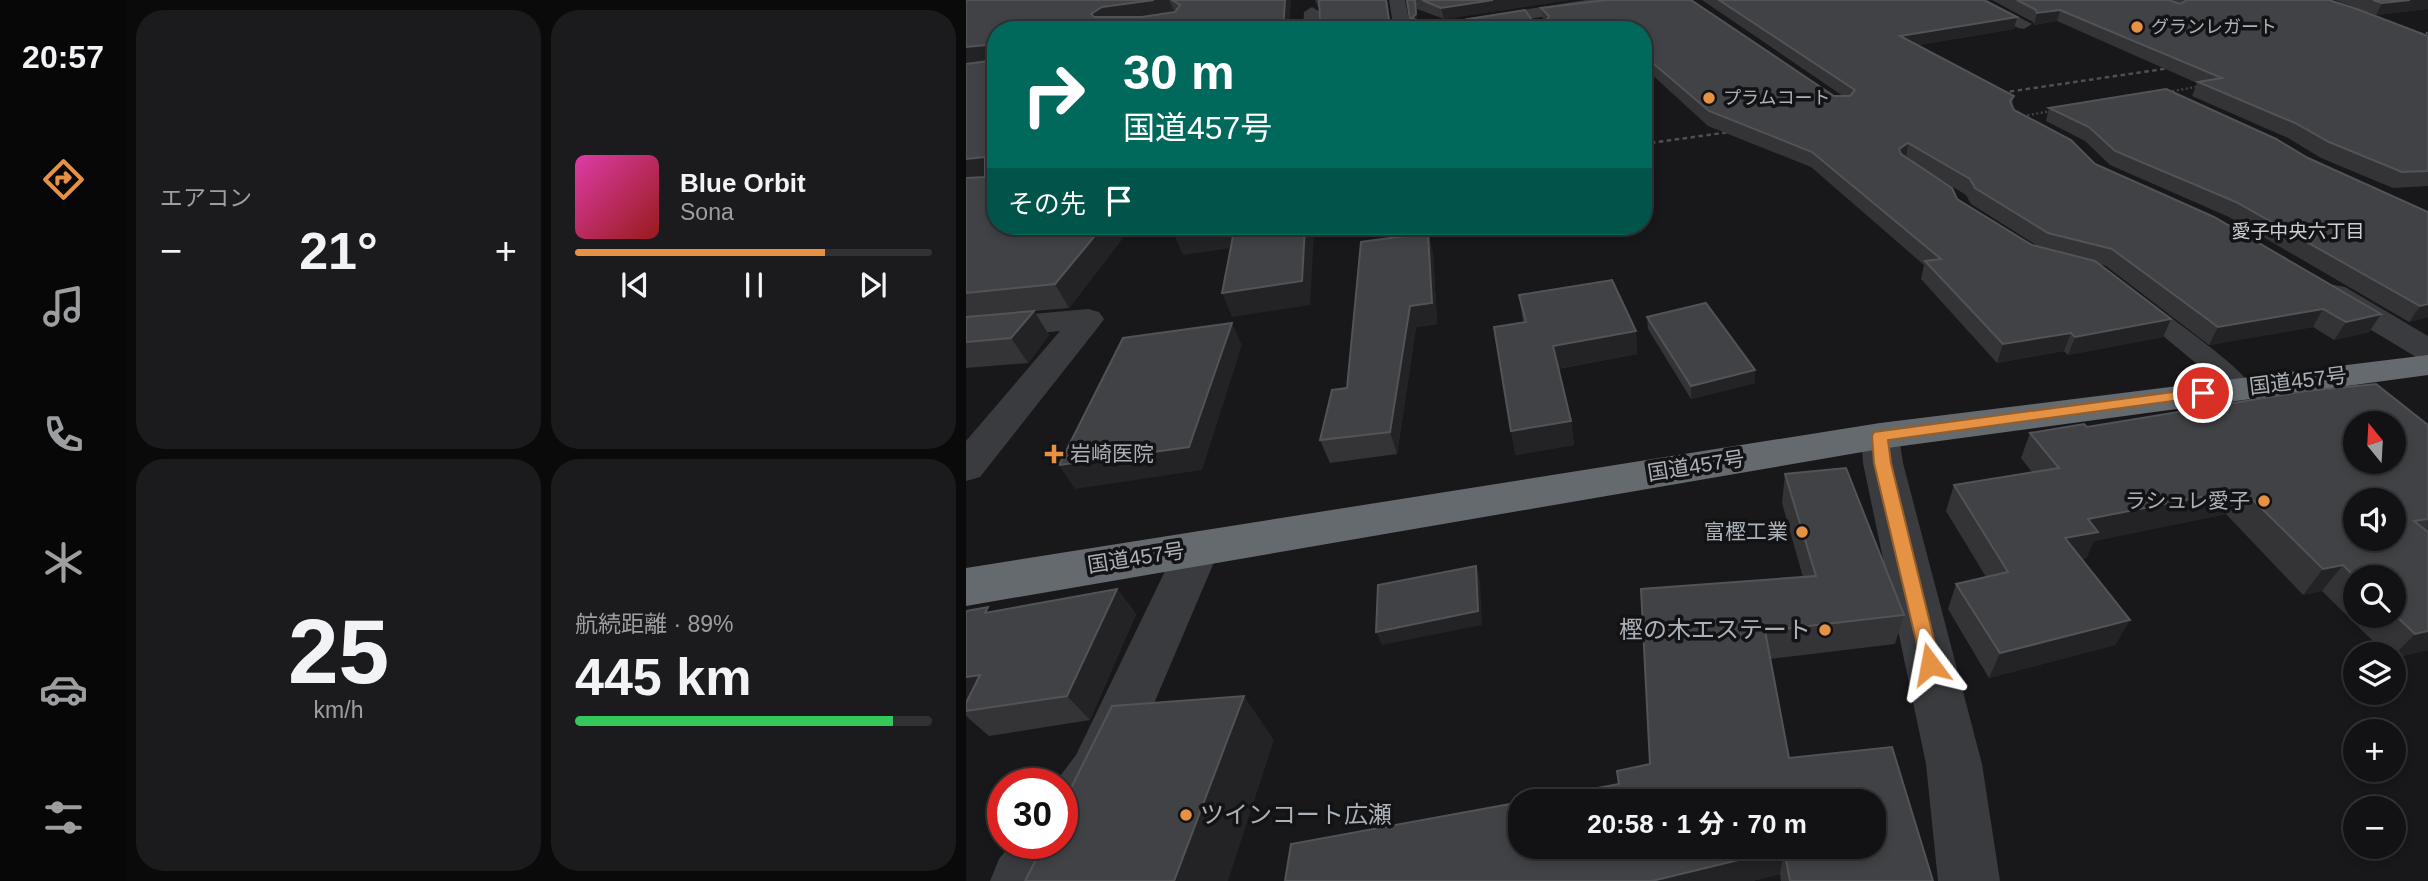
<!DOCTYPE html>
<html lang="ja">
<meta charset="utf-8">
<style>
body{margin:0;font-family:Helvetica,"Noto Sans JP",sans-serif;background:#1b1b1d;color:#f1f3f6;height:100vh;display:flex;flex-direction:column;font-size:26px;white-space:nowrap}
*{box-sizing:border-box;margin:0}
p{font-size:23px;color:#9c9ea0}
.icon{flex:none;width:38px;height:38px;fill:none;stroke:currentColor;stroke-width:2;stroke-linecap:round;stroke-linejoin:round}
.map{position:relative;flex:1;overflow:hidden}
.drawer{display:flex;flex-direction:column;gap:10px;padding:10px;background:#0a0a0b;width:840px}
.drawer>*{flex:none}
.banner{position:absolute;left:21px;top:21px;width:665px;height:214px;border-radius:28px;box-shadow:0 4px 10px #0003,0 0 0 2px #313234;background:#00695c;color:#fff;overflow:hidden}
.needle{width:46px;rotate:342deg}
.fabs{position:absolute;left:1377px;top:411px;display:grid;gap:14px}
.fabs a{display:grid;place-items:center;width:63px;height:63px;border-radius:50%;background:#121214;box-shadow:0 4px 10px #0003,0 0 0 2px #313234;font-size:35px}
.speed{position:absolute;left:21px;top:768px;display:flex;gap:14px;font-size:35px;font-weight:700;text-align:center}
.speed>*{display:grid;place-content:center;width:91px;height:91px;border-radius:50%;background:#121214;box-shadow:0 4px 10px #0003,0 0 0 2px #313234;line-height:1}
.speed .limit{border:10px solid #d22;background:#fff;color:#111}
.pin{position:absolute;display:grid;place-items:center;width:60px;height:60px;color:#fff;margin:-30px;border:4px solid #fff;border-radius:50%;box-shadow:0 2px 7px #0007}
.me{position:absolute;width:77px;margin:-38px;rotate:347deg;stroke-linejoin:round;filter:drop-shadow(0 0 5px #0008)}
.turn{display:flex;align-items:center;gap:24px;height:147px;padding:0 21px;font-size:32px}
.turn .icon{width:91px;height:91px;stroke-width:2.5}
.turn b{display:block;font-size:49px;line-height:60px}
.then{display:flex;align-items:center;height:66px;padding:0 21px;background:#0003;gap:14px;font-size:26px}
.big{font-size:52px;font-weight:700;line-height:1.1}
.drawer .widget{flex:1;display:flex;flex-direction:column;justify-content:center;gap:10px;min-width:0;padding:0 24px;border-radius:28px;background:#1b1b1d}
.drawer .dial{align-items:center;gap:0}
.dial b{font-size:91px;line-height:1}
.song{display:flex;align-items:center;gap:21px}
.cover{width:84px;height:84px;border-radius:10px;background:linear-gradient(135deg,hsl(320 70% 55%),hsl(0 70% 35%))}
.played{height:7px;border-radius:4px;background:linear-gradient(90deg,#e59244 70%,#313234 70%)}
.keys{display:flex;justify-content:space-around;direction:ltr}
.heat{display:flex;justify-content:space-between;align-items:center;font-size:38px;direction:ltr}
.charge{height:10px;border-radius:5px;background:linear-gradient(90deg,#34c759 89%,#313234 0)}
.drawer .tiles{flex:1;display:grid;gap:10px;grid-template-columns:repeat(2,1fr)}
.trip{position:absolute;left:542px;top:789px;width:378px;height:70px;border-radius:28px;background:#121214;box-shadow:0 4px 10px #0003,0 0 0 2px #313234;font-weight:700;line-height:70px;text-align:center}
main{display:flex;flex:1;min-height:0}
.tab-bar{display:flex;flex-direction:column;width:126px;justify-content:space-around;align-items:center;background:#070708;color:#9c9ea0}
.tab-bar .icon{width:49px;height:49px}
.tab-bar .on{color:#e59244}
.tab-bar b{font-size:32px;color:#f1f3f6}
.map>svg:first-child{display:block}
</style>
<main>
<nav class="tab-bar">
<b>20:57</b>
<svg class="icon on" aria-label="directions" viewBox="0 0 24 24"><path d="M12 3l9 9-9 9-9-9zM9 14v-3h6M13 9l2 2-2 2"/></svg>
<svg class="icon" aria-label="music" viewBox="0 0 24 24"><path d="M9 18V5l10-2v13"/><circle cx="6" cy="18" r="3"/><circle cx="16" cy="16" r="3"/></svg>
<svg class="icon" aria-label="phone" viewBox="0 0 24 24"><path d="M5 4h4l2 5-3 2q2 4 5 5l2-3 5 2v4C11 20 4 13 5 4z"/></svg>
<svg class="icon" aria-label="climate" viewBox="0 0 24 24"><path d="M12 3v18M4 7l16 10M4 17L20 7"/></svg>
<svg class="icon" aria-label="car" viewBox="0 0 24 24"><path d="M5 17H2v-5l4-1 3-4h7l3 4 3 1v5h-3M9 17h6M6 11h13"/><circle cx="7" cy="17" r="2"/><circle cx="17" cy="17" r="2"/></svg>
<svg class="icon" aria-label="filters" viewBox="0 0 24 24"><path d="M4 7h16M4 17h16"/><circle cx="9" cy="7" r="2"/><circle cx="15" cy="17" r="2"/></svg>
</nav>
<section class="drawer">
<div class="tiles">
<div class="widget"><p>エアコン</p>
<div class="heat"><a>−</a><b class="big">21°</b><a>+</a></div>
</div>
<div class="widget">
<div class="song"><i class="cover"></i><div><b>Blue Orbit</b><p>Sona</p></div></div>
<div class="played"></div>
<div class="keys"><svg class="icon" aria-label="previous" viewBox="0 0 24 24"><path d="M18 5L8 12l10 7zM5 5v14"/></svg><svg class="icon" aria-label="pause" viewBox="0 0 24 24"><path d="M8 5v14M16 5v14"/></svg><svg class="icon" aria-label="next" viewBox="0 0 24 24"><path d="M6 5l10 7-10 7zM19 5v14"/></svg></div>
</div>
<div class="widget dial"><b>25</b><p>km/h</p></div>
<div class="widget"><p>航続距離 · 89%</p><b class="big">445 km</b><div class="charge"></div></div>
</div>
</section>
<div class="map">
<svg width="1462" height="881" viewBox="0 0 1462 881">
<rect width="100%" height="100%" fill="#18181a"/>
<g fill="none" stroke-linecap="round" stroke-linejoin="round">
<g stroke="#3f4245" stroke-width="2.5" stroke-dasharray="2 2.5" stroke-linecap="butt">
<path d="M1202,92L1235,86"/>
<path d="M1057,116L1086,111"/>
</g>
<path fill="#393b3e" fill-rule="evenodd" d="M1175,300L1183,301C1210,323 1269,361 1287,388L1284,393L1275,396L1266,393L1167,311L1164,306L1167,301Z"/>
<g fill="#393b3e" fill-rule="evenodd">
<path d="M423,0H439L445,30H428Z"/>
<path d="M620,0H681L673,5L620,10L493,30H451L459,25Z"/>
<path d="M999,0H1020L1066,24L1058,29L1052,28Z"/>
<path d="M346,7L354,12L355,30H337L338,12Z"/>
<path d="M1368,285L1379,287L1462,336V360L1450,357L1357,301L1353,294L1357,287Z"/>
<path d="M122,309L133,312L138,319L133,326L14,477L0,481V441L94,331L0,340V320Z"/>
<path d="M914,423L928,427L933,436L937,463L1016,764L1034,881H972L960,764L897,463L895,436L900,427Z"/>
<path d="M232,531L248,536L254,548L150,793L117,843L111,845L103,865L92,881H24L33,859L45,844H96V784H88L110,755L216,536Z"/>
</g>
<path fill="#656a6f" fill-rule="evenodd" d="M1462,355V375L914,449L0,606V568L914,423Z"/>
<g stroke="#4c4f53" stroke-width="2.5" stroke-dasharray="4.5 3.5" stroke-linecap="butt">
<path d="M1436,36L1462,33"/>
<path d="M1020,95L1218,66"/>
<path d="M677,144L778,130"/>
</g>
</g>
<g fill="#343437" fill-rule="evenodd">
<path d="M0,0H325V1L30,226H166L103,308L68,311L83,335L62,363L0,368Z"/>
<path d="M349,0H421L424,20H444L441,0H603L478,19L451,9V27L354,9L352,7Z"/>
<path d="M640,0H725L868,96H877L736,0H1018L1051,17L1048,29L952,45L1048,96L1046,105L1048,110L1105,140L1129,164L1248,217L1415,314L1403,332L1368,340L1347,327L1243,345L1140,266L1134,264L1205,319L1197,337L1102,355L1098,351L1031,363L955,279L958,265L845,167L742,126L682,71L677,73V30H505L503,19L559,10L566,20H577L575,8ZM955,167L1000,195L1005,204L1073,247L1066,245L991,199L986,188Z"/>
<path d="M1026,0H1203L1211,3L1207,0H1363L1462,36V186L1427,188L1355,158L1322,138L1226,96L1231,83L1091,21L1068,25L1067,22Z"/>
<path d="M1369,0H1462V9L1410,15Z"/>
<path d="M1083,108L1342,158L1462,212V317L1443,322L1263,217L1144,165L1119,141L1080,121Z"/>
<path d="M462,233L467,253L471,324L450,327L431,454L364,463L354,440Z"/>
<path d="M553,295L670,331L671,354L592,369L605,421L608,445L549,455L557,322Z"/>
<path d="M681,317L789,383L725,399L682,329Z"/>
<path d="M1462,425V650L1428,658V654H1420L1356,591L1337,595L1260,514L1128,541L1120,558L1115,559L1164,620L1149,645L1023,678L982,609L990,584L1020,577L980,511L988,485L1066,472L1055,458L1064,433L1121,427ZM1390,578H1428V616H1390Z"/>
<path d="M819,474L938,615L929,644L804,659L823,758L967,881H815L814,874L786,881H319L652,784L684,764L837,577L816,503Z"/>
<path d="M151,589L170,614L124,720L23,736L0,716V611L26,612Z"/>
</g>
<g fill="#232325">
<path d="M187,0H203L209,13L132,30L125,14L136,7Z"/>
<path d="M319,0H325V1L323,30H317Z"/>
<path d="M449,0L451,9L452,30H451L446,18Z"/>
<path d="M527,0H603L478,19L475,8Z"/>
<path d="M1444,0H1462V9L1410,15L1416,3Z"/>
<path d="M1094,10L1091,21L1068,25L1071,13Z"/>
<path d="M1051,17L1048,29L933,48L934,36Z"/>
<path d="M20,45L30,62L0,65V47Z"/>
<path d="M681,58L682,71L677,73V59Z"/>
<path d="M942,143L940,158L930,164L933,149Z"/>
<path d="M19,157L30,175L0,181V159Z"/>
<path d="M137,226H166L103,308L89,284Z"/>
<path d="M255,226H270L279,246L217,255L207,233Z"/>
<path d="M339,226H344L348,235L344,305L266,317L256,293Z"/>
<path d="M462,233L467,253L471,324L450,327L431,454L424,432L444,306Z"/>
<path d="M1462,304V317L1443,322L1454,306Z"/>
<path d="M1357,309L1347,327L1243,345L1252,327Z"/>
<path d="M68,311L83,335L62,363L45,338Z"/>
<path d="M1415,314L1403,332L1368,340L1380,322Z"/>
<path d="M1205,319L1197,337L1102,355L1109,337Z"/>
<path d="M266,323L276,345L236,470L109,489L93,465Z"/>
<path d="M670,331L671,354L590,369L587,346Z"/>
<path d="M1105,333L1098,351L1031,363L1037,344Z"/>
<path d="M789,370V383L725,399V386Z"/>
<path d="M605,421L608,445L549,455L545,431Z"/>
<path d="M1276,489L1260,514L1128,541L1120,558L1088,563L1099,538L1122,519Z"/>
<path d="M1377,565L1356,591L1337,595L1357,569Z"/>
<path d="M510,566L514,580L516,625L416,645L410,632Z"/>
<path d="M151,589L170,614L124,720L101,696Z"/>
<path d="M1164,620L1149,645L1023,678L1034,653Z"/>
<path d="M1462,631V650L1428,658V655L1449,634Z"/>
<path d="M14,675L0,707V677Z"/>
<path d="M278,696L308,740L262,881H208Z"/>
<path d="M818,849L814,874L786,881H686Z"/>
</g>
<g fill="#414245" stroke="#515357" stroke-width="2" fill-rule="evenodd">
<path d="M0,0H188L136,7L125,14L128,17H176L209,12L214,5L206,0H319L317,30H30V226H137L89,284L0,293V178L19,177V157L0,159V64L22,61L23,48L20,45L0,47Z"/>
<path d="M353,0H420L423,20H444L441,0H449L450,14L446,18L450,20L451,30H356L354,19Z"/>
<path d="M456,0H527L475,8Z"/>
<path d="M640,0H725L868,96H884L889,90L753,0H1018L1051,17L934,36L1048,96L1044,101L1048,110L1105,140L1129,164L1248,217L1415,314L1380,322L1357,309L1252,327L1146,249L1082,233L1009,188L1004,179L942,143L933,149L935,154L986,188L991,199L1066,245L1129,261L1205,319L1109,337L1105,333L1037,344L959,261L975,259L846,152L743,111L681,58L677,59V30H532L503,19L559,10L566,20H581L583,16L575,8Z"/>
<path d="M1051,0H1203L1214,4L1221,0H1363L1391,9L1462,36V171L1436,172L1363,142L1329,123L1232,82L1256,78L1094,10L1071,13L1070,10Z"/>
<path d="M1407,0H1444L1416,3Z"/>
<path d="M1200,89L1310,139L1342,158L1462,212V304L1454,306L1270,202L1149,151L1123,127L1083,108Z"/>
<path d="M208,226H255L207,233Z"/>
<path d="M269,226H339L336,281L256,293Z"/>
<path d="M462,233L466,303L444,306L424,432L354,440L366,390L381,388L395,242Z"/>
<path d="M646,280L670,331L587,346L605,421L545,431L528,327L560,322L553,295Z"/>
<path d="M740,303L789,370L725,386L681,317Z"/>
<path d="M68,311L45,338L0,342V317Z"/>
<path d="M266,323L223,447L93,465L157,338Z"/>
<path d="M1410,384L1462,425V519L1448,521L1462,532V631L1449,634L1428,614V578H1390L1377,565L1357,569L1276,489L1122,519L1132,532L1099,538L1164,620L1034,653L990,584L1042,572L988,485L1093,468L1064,433L1118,424L1121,427L1341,391ZM1390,424H1428V462H1390ZM1390,500H1428V539H1390Z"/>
<path d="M880,468L938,615L799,631L823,758L926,747L967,881H824L818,849L686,881H319L325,844L555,802V847H908V802H557L653,784L651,771L684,764L675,589L850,576L819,474Z"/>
<path d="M510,566L512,611L410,632L412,585Z"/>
<path d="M151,589L101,696L0,711V703L14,675L0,677V611L22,607L19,613Z"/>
<path d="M278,696L208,881H59L78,844H96V806L146,706Z"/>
</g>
<path fill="#e59244" stroke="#955f2c" stroke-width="2" d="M1237,388L1245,393L1243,396L922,440L925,463L974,664L971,670L964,673L957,670L908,463L906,436L908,432Z"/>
<g fill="#e59244" stroke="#131315" stroke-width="2.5">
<circle cx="1171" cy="27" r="7"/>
<circle cx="743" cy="98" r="7"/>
<path d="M84.5 443.5h7v7h7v7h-7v7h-7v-7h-7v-7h7z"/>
<circle cx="1298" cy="501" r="7"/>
<circle cx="836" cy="532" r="7"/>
<circle cx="859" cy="630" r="7"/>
<circle cx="220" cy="815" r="7"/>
</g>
<g text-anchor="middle" stroke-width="7" stroke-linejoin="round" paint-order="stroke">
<g font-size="18" fill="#abb1b8" stroke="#131315" text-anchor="start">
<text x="1185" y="33">グランレガート</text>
<text x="757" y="104">プラムコート</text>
</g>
<g font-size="19" fill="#ccd0d5" stroke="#131315">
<text x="1332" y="238">愛子中央六丁目</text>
</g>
<g font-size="21" fill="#abb1b8" stroke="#131315">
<text transform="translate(1332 381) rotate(-7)" y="7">国道457号</text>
<text transform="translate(730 466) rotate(-9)" y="7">国道457号</text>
<text transform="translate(170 558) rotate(-9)" y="7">国道457号</text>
</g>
<g font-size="21" fill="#abb1b8" stroke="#131315" text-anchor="end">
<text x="104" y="461" text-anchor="start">岩崎医院</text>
<text x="1284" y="508">ラシュレ愛子</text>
<text x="822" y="539">富樫工業</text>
</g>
<g font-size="24" fill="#abb1b8" stroke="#131315" text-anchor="end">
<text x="845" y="638">樫の木エステート</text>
<text x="234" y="823" text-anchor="start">ツインコート広瀬</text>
</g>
</g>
</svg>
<div class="fabs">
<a><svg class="needle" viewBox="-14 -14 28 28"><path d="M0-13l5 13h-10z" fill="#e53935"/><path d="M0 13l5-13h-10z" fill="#9c9ea0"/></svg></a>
<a><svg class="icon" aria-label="sound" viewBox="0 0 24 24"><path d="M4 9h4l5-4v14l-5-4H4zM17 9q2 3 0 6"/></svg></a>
<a><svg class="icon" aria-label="search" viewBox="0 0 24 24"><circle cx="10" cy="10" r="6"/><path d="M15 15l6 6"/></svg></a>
<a><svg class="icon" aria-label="layers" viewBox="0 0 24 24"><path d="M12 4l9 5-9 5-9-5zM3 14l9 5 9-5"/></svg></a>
<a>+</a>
<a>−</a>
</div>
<div class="speed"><div class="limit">30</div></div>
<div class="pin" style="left:1237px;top:393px;background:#d93025"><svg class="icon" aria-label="arrive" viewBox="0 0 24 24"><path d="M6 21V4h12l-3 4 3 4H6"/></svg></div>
<svg class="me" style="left:964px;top:664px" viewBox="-20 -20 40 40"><path d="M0-17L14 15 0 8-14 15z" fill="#e59244" stroke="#fff" stroke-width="4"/></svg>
<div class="trip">20:58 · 1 分 · 70 m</div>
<div class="banner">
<div class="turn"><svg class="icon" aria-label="right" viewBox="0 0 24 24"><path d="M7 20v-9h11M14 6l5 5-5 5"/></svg><div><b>30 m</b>国道457号</div></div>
<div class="then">その先<svg class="icon" aria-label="arrive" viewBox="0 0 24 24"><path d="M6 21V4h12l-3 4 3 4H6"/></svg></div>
</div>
</div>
</main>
